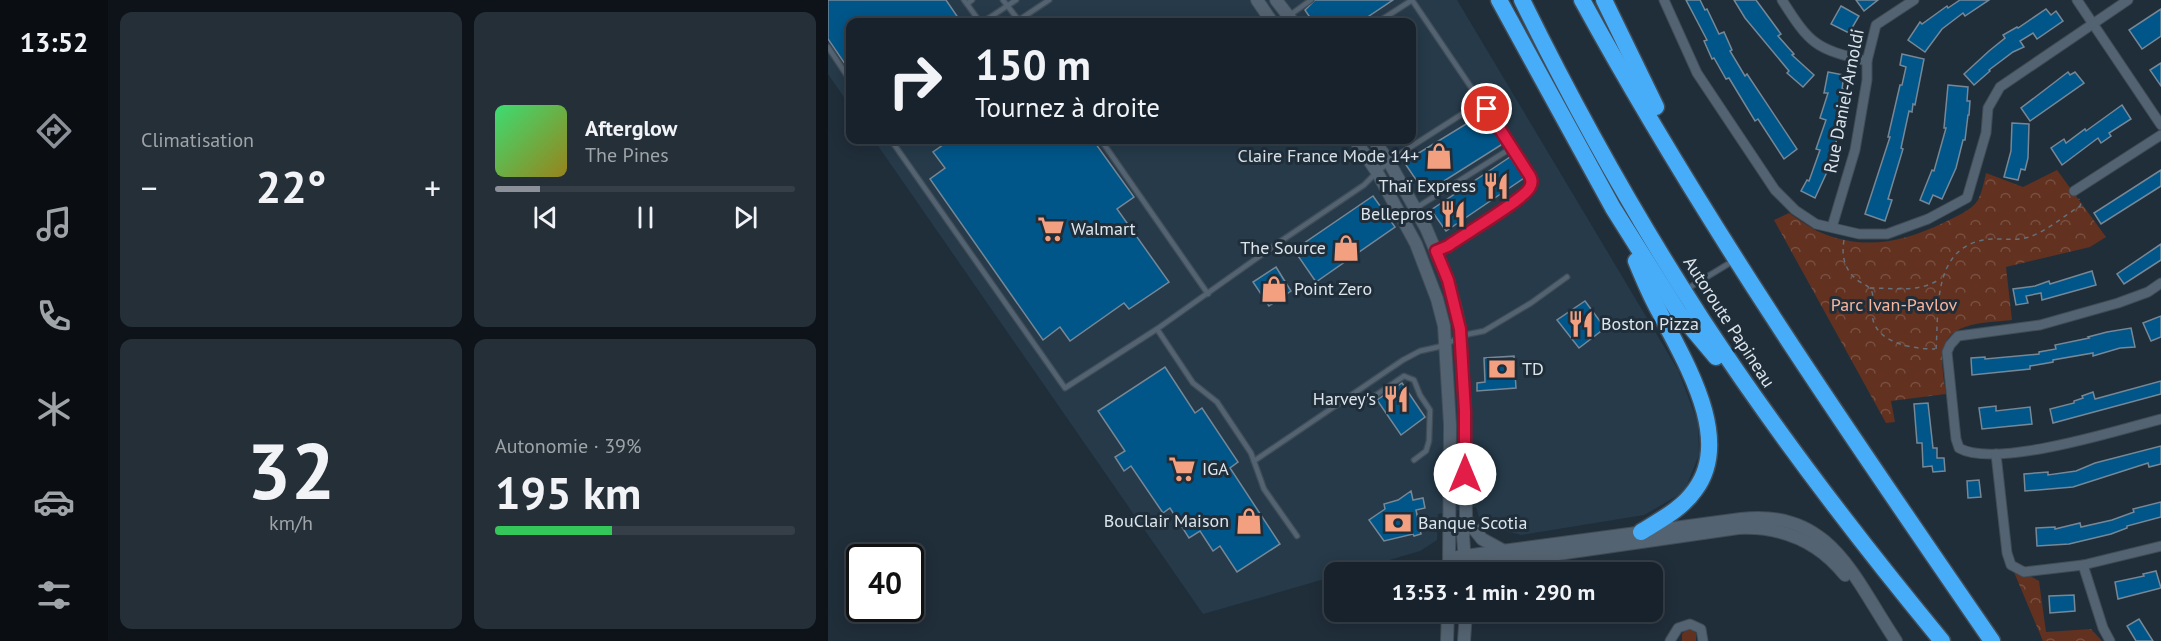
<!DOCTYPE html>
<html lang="fr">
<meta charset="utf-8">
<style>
body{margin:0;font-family:"PT Sans",sans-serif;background:#252f38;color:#f1f3f6;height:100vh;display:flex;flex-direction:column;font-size:22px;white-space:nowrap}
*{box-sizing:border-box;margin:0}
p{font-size:20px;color:#9fa4a9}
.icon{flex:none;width:33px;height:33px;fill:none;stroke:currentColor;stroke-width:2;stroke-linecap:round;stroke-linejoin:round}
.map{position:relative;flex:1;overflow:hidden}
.sheet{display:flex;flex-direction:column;gap:12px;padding:12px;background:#0d1318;width:720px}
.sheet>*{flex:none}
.top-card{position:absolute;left:18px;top:18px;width:570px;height:126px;border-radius:12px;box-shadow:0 3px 15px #0003,0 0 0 2px #363f48;background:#18222c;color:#f1f3f6;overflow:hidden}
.speed{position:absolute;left:18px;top:544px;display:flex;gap:12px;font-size:30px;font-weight:700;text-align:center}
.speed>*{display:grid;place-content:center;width:78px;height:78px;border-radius:50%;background:#18222c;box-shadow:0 3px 15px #0003,0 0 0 2px #363f48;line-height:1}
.speed .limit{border:3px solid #111;border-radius:9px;background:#fff;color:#111}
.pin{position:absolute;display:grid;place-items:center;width:51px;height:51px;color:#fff;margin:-26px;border:3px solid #fff;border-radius:50%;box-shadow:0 2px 6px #0007}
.me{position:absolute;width:66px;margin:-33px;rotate:0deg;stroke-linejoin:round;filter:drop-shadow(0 0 4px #0008)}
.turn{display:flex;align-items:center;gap:21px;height:126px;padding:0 30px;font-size:27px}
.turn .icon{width:78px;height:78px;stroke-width:2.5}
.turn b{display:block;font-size:42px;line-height:51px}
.big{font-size:45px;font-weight:700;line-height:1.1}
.sheet .widget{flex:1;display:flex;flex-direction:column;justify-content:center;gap:9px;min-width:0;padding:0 21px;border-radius:12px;background:#252f38}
.sheet .dial{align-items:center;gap:0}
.dial b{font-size:78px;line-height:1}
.song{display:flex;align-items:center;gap:18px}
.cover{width:72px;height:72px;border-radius:9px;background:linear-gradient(135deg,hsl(140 70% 55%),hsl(50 70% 35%))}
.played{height:6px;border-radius:3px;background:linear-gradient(90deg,#8c9099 15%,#363f48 15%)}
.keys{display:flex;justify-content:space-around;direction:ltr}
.heat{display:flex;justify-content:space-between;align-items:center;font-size:33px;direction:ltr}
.charge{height:9px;border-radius:4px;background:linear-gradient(90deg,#34c759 39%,#363f48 0)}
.sheet .tiles{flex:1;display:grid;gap:12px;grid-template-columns:repeat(2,1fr)}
.trip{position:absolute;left:496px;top:562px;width:339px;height:60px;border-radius:12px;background:#18222c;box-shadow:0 3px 15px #0003,0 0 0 2px #363f48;font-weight:700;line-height:60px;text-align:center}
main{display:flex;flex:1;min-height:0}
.dock{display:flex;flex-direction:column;width:108px;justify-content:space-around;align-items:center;background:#0a0e12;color:#9fa4a9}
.dock .icon{width:42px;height:42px}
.dock .on{color:#8c9099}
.dock b{font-size:27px;color:#f1f3f6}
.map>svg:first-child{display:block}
</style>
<main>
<nav class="dock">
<b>13:52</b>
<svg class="icon on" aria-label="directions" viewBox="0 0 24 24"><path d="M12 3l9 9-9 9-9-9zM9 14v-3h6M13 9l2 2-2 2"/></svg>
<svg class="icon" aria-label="music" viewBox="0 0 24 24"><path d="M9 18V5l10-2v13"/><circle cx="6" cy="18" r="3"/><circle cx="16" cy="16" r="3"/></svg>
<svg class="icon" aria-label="phone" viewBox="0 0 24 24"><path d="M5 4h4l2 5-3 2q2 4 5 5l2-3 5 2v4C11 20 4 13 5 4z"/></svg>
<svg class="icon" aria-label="climate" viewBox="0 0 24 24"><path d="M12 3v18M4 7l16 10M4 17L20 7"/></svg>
<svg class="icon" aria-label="car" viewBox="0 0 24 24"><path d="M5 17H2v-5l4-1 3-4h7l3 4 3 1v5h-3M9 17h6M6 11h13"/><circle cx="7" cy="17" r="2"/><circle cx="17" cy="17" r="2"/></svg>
<svg class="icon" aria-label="filters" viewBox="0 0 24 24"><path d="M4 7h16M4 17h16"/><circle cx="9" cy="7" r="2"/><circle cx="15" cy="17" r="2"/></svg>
</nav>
<section class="sheet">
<div class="tiles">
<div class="widget"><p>Climatisation</p>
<div class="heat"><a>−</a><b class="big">22°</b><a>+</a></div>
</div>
<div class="widget">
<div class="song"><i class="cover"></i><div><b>Afterglow</b><p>The Pines</p></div></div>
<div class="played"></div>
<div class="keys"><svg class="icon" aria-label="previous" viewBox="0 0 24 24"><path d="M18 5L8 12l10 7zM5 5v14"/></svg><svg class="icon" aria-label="pause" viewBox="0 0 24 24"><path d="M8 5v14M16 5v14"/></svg><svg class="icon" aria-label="next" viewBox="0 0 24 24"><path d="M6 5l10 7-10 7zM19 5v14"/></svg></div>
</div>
<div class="widget dial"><b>32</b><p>km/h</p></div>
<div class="widget"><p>Autonomie · 39%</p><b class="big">195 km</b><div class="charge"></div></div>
</div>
</section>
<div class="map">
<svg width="1333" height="641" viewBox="0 0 1333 641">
<defs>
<pattern id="park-crowns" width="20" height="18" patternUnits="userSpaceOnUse" patternTransform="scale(1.5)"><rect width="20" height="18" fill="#62311f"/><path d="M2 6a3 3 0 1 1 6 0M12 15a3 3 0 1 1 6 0" fill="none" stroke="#784f40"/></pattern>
</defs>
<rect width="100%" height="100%" fill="#202e3a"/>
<path fill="#263a49" d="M0,0H629L850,370L870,423L871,455L856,492L816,515L693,535L653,524L648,507L610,514L609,540L592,551L517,573H507V576L375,614L46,140H584V22H22V106L0,74Z"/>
<path fill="#62311f" d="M858,630H863L868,633V641H854V634Z"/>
<g fill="url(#park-crowns)">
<path d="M1229,170L1278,237L1262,247L1178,267L1184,320C1158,323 1115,321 1114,357C1114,369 1116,382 1118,394L1063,401L1067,422L1058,423L946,220L961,213C970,219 980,226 989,231C1034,251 1073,243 1115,223C1126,217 1143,211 1150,200C1154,192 1156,182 1158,173L1195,187Z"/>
<path d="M1183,565L1211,581L1218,632L1263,629L1274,641H1215Z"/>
</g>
<g fill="#005689" stroke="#768796" stroke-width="1.5">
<path d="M0,0H118L133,22H22V60L17,64L0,39Z"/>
<path d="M487,0H565L532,22H485L477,10Z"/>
<path d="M858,0H872L877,10L879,9L891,34L896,32L904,50L902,51L917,76L919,74L969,149L956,159L930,119L927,121L901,78L898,79L886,58L884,59L876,41L879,40Z"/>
<path d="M906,0H928L953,34L950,36L966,54L964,55L986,75L975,87L959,73L961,71L917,18Z"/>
<path d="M1028,0H1050L1036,11Z"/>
<path d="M1132,0H1161L1137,16L1135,13L1114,29L1097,52L1080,40L1092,22L1094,24L1119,6L1120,8Z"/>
<path d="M1013,6L1031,16L1021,33L1003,24Z"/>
<path d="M1218,9L1223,15L1228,11L1235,21L1209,39L1205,33L1192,41L1196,47L1185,52L1161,70L1162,71L1146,85L1136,74L1161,51L1177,38L1175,35L1189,27L1190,28Z"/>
<path d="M1333,9V36L1314,49L1301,30Z"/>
<path d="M1074,54L1096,59L1087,105L1085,104L1084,112L1081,111L1073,148L1075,149L1060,199L1064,200L1057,221L1037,214L1062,137H1060L1072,85H1074L1078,67L1072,65Z"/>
<path d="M1333,63V86L1322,70Z"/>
<path d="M1000,72L1016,75L1014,89H1017L1013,110H1015L1005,138L1009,139L1002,160L1004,161L987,198L973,191L979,180L981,181L992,150L988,149L998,120L992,118L1000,93H996Z"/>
<path d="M1240,72L1242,75L1247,72L1256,83L1202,121L1193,108Z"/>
<path d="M1120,85L1140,87L1139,101H1142L1141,115H1140L1137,140H1135L1128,168L1114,199L1105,195L1101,204L1092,200L1104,170L1106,171L1118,128H1116Z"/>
<path d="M1294,105L1303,119L1281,133L1283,136L1273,143L1270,138L1234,165L1223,148L1236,139L1238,143L1257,129L1258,131Z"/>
<path d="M656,113L674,139L673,145L597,193L576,162Z"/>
<path d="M1184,123L1201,124L1200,158L1197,170L1193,169L1190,180L1176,177L1183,151Z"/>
<path d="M122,140H265L306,197L289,209L341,282L301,309L296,303L242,341L232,327L215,340L102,179L117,168L105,152Z"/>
<path d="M682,157L696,178L618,231L603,210Z"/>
<path d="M1333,170V186L1273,224L1266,213Z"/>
<path d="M545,196L567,227L488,282L466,250Z"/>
<path d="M1333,244V260L1296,284L1289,274Z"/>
<path d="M448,267L463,291L441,306L425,282Z"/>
<path d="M1264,271L1268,285L1214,300L1213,293L1198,296L1200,303L1188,305L1185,289L1207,286L1221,281L1222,284Z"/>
<path d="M757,301L777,328L751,348L729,320Z"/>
<path d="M1333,316V337L1323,341L1315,323Z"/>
<path d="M1303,328L1307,347L1292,348L1265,356V353L1225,360V362L1202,366V369L1144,375L1143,358L1157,357V359L1211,354V352L1228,349L1227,345L1261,338L1260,337L1279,332Z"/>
<path d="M686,356L688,388L649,391V383L657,382L656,358Z"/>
<path d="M337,367L367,413L374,408L410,462L402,468L452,544L409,572L392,546L385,551L372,531L361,538L342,508L335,513L303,466L296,471L287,457L297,451L270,411Z"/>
<path d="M1333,381V394L1225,423L1222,409L1246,403V401L1255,398L1254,396L1265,392L1267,399Z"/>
<path d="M574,383L597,417L573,435L549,400Z"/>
<path d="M1100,403L1105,448H1109V458H1116L1117,471L1105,472L1104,466L1095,467L1094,443H1089L1086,404Z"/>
<path d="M1168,406V411L1202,407L1204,424L1154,429L1151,408Z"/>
<path d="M1333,446V464L1321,467L1320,463L1245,487L1197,491L1196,474L1220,472V475L1248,471L1267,463Z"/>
<path d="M1151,480L1153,497L1140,498L1139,481Z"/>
<path d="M583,491L585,500L595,498L597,508L588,510L593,534L586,536L585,534L556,541L541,520L557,509L556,504L570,500Z"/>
<path d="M1333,502V517L1299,526V528L1283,534L1241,544L1209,546L1208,528L1227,527V529L1252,523L1253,527L1284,520L1306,512L1305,509Z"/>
<path d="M1328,571L1333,588L1290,599L1287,582L1316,576L1315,574Z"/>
<path d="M1246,595L1247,611L1222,613L1221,596Z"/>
<path d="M1311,619L1325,641H1308L1299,626Z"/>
</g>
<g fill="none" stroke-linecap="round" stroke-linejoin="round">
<defs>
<g id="service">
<path d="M136,0L139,4L144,0"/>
<path d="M175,0L192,22"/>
<path d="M584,0L653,102L665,116L700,173C703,177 705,181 702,186C696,199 635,235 620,246L608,251"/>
<path d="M139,4L152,22"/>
<path d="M462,15L483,0"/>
<path d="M155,22L188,0"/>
<path d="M188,22L221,0"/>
<path d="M550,22L584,0"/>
<path d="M0,47L22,80"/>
<path d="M63,140L237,388L329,329L453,241L536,185L549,172L570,155L653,102"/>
<path d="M273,140L380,294"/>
<path d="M588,208L685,147"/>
<path d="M859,289L905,261"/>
<path d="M329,329L365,383L389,402L423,453L436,489L469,536"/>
<path d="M532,406L576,376L586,380L592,395L602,410L601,441L598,451L586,460"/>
<path d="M426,461L575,360L592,351L610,347L641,334L656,331L703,303L739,277"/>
</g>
<g id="minor">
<path d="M836,0L869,73L947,190L967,210L988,224L1031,234H1059L1100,219L1139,198L1158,133L1160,108L1172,87L1300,0"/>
<path d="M954,0C982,44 987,49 1039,61"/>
<path d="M1249,0L1333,125"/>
<path d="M1246,191L1333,135"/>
<path d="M1004,227L1027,150L1039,80V61L1048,25L1086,0"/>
<path d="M1333,283L1320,292L1290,303L1212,325L1130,336L1122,345L1119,352L1128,439L1131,448C1167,469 1291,430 1333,419"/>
<path d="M1168,454L1179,553L1183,565L1196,572L1255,565L1333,546"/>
<path d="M1255,565L1275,628L1282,641"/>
<path d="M842,641L850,628L862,624L873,629L875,641"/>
</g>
<g id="tertiary">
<path d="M429,0L444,22"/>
<path d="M448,0L465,22"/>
<path d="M527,140L549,172L588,244L609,299L616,326L622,425L621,566"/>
<path d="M546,140L561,162L598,228L620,280L628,309L632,329L637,412L638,519L635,536L637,562"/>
<path d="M638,519L654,539L676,551"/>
<path d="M622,558L913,519C1003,508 1026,579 1068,641"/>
<path d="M620,570L910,528C953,526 989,540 1017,575"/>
<path d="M619,641L620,612"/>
<path d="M636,641L638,612"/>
</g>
<g id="motorway">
<path d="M671,0L785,208L851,313L888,357"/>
<path d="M694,0C748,110 808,218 875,321C948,432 1029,538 1114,641"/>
<path d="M754,0C876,223 1020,432 1164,641"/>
<path d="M776,0L828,107"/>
<path d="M808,261C815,278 822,295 831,311C855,359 906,438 867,490C854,509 832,520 813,532"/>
</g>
</defs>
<use href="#service" stroke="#404c56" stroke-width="7"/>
<use href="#minor" stroke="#404c56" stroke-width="11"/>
<use href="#tertiary" stroke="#404c56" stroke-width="14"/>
<use href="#motorway" stroke="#404c56" stroke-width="19"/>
<g stroke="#64707b" stroke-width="1.5" stroke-dasharray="4.5 4.5" stroke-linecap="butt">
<path d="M1016,240C1013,257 1017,272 1032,282C1036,284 1040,286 1043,290C1047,297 1044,306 1044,313C1045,343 1084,349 1107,349"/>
<path d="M1042,288C1066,288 1091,293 1112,279"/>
<path d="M1108,349C1111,310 1104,250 1155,240C1170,237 1186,242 1201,237C1219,231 1236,216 1252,206L1253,203L1251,199"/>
</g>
<use href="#service" stroke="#546371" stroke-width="4.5"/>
<use href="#minor" stroke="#546371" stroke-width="9"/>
<use href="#tertiary" stroke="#546371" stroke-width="12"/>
<use href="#motorway" stroke="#47adf9" stroke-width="16"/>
</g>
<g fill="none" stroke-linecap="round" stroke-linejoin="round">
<defs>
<path id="route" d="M637,474V411L632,329L620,280L608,251L620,246C635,235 697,199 702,187C705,182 703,177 700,173L659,109"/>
</defs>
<use href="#route" stroke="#92132f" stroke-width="15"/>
<use href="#route" stroke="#e11d48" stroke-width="10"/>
</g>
<defs>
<symbol id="shop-bare" viewBox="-9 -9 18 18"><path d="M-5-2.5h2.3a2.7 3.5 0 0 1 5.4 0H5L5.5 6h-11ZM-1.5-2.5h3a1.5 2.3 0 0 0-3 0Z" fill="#f3a081" stroke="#202e3a" stroke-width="2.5" paint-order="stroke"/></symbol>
<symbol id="restaurant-bare" viewBox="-9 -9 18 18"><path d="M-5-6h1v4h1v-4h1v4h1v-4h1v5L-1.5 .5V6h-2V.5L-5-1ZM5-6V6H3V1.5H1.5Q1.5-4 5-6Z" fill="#f3a081" stroke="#202e3a" stroke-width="2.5" paint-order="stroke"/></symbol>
<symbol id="supermarket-bare" viewBox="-9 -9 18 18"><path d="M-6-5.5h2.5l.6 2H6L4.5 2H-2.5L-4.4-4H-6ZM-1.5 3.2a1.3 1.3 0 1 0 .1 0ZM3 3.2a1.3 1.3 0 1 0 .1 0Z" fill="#f3a081" stroke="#202e3a" stroke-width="2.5" paint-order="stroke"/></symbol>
<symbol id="bank-bare" viewBox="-9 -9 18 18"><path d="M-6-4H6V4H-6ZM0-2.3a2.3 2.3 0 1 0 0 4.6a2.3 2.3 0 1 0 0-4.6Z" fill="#f3a081" stroke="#202e3a" stroke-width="2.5" paint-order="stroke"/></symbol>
</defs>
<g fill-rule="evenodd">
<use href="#shop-bare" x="592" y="137" width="38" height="38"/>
<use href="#restaurant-bare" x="649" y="167" width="38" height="38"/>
<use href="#restaurant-bare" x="606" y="195" width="38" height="38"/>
<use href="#supermarket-bare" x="204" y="210" width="38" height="38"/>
<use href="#shop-bare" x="499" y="229" width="38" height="38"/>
<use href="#shop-bare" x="427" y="270" width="38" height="38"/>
<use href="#restaurant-bare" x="734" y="305" width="38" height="38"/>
<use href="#bank-bare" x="655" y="350" width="38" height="38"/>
<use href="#restaurant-bare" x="549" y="380" width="38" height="38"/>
<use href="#supermarket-bare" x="335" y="450" width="38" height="38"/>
<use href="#shop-bare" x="402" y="502" width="38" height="38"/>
<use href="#bank-bare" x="551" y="504" width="38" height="38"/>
</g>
<g text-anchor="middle" stroke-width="6" stroke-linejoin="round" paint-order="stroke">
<g font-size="18" fill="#dce5ed" stroke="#202e3a">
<text transform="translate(1016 101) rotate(-79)" y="6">Rue Daniel-Arnoldi</text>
<text transform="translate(901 322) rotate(57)" y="6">Autoroute Papineau</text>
</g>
<g font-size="18" fill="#dce5ed" stroke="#202e3a" text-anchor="end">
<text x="591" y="162">Claire France Mode 14+</text>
<text x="648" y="192">Thaï Express</text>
<text x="605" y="220">Bellepros</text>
<text x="243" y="235" text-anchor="start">Walmart</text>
<text x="498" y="254">The Source</text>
<text x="466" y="295" text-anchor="start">Point Zero</text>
<text x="773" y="330" text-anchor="start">Boston Pizza</text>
<text x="694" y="375" text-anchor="start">TD</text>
<text x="548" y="405">Harvey's</text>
<text x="374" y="475" text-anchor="start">IGA</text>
<text x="401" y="527">BouClair Maison</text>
<text x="590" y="529" text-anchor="start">Banque Scotia</text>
</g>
<g font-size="18" fill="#f8b69e" stroke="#202e3a">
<text x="1066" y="311">Parc Ivan-Pavlov</text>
</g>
</g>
</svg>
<div class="speed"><div class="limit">40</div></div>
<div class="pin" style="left:659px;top:109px;background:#d93025"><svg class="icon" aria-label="arrive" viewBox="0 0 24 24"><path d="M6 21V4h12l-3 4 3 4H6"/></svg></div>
<svg class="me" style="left:637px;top:474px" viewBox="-20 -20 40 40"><circle r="19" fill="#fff"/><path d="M0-13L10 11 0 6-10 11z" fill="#e11d48"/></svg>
<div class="trip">13:53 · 1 min · 290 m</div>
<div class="top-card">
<div class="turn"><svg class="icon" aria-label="right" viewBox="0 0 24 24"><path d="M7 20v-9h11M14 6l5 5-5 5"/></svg><div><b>150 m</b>Tournez à droite</div></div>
</div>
</div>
</main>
